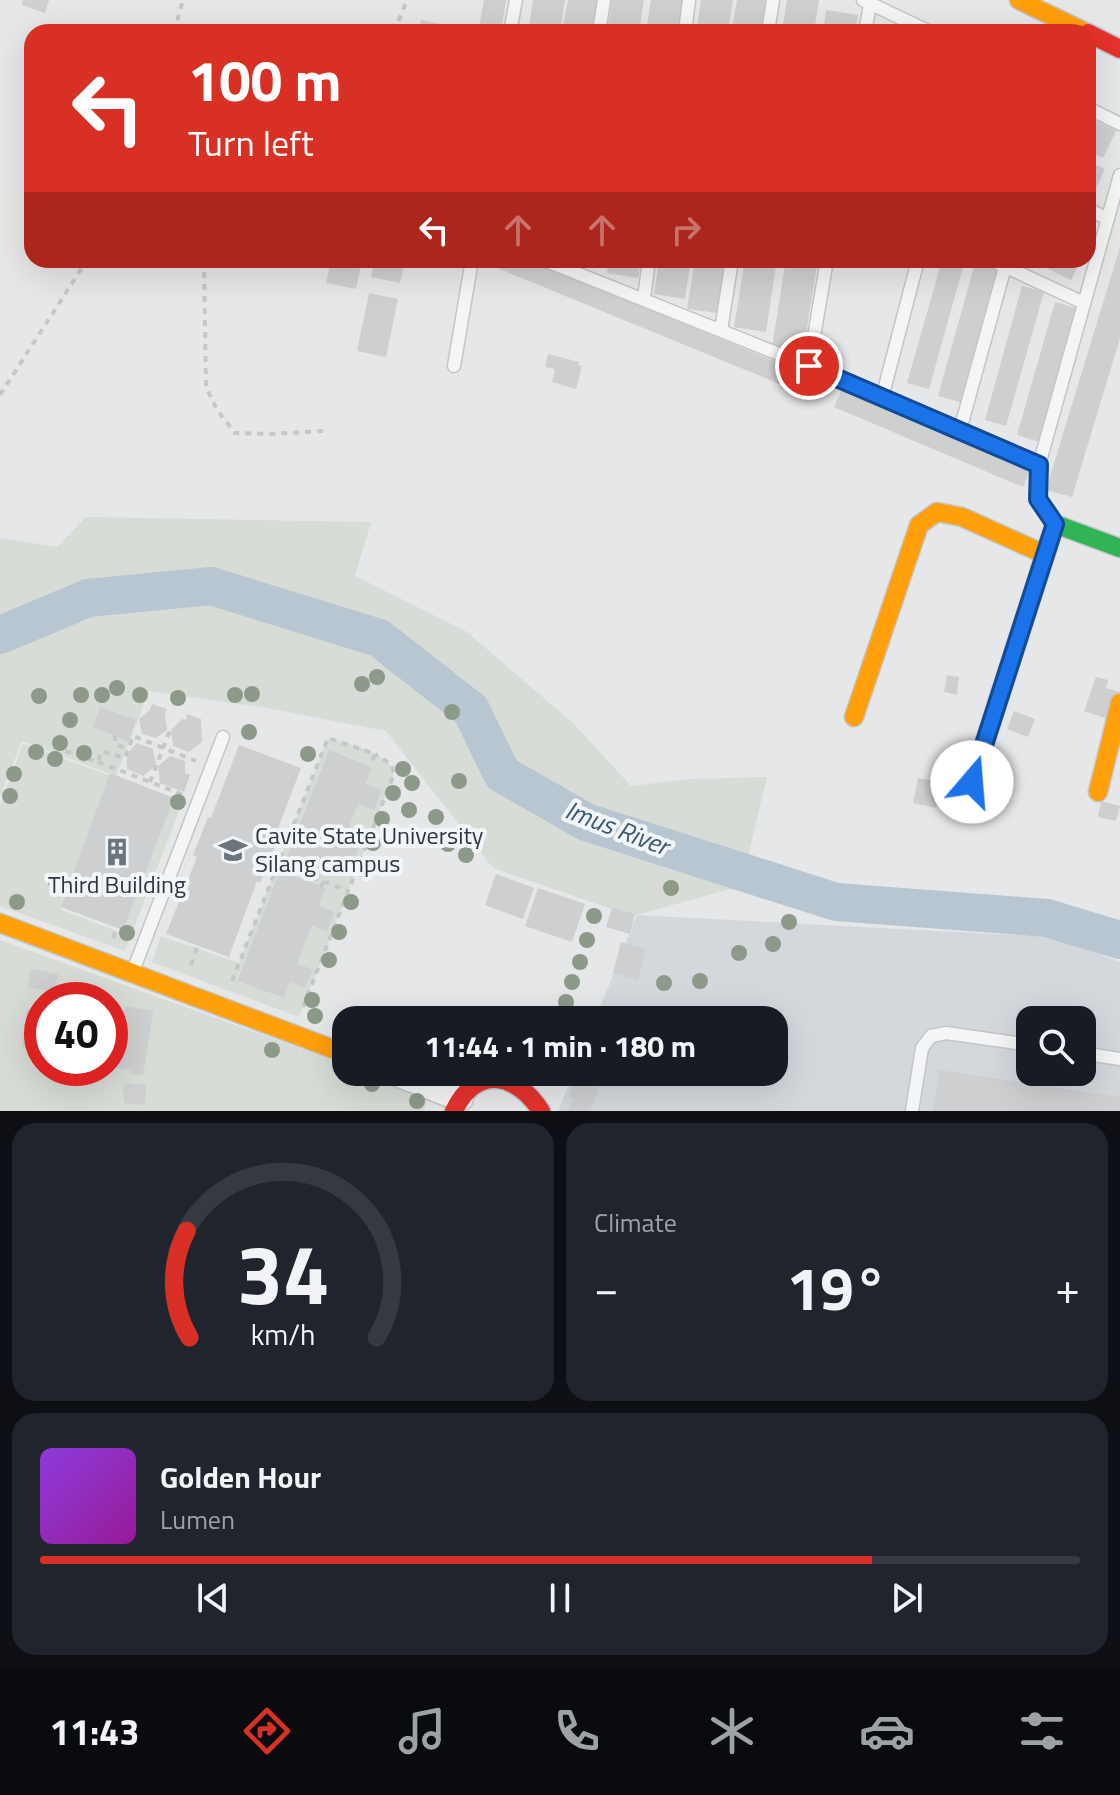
<!DOCTYPE html>
<meta charset="utf-8">
<style>
body{margin:0;font-family:"Titillium Web",sans-serif;background:#20242c;color:#f1f3f6;height:100vh;display:flex;flex-direction:column;font-size:30px;white-space:nowrap}
*{box-sizing:border-box;margin:0}
p{font-size:26px;color:#9ea1a6}
.icon{flex:none;width:44px;height:44px;fill:none;stroke:currentColor;stroke-width:2;stroke-linecap:round;stroke-linejoin:round}
.map{position:relative;height:1111px;overflow:hidden}
.side{display:flex;flex-direction:column;gap:12px;padding:12px;background:#0d0f14;flex:1}
.side>*{flex:none}
.guide{position:absolute;left:24px;top:24px;width:1072px;height:244px;border-radius:24px;box-shadow:0 8px 32px #0002;background:#d93025;color:#fff;overflow:hidden}
.buttons{position:absolute;left:1016px;top:1006px;display:grid;gap:16px}
.buttons a{display:grid;place-items:center;width:80px;height:80px;border-radius:16px;background:#171b24;box-shadow:0 8px 32px #0002;font-size:40px}
.speed{position:absolute;left:24px;top:982px;display:flex;gap:16px;font-size:40px;font-weight:700;text-align:center}
.speed>*{display:grid;place-content:center;width:104px;height:104px;border-radius:50%;background:#171b24;box-shadow:0 8px 32px #0002;line-height:1}
.speed .limit{border:12px solid #d22;background:#fff;color:#111}
.pin{position:absolute;display:grid;place-items:center;width:68px;height:68px;color:#fff;margin:-34px;border:4px solid #fff;border-radius:50%;box-shadow:0 2px 8px #0007}
.me{position:absolute;width:88px;margin:-44px;rotate:18deg;stroke-linejoin:round;filter:drop-shadow(0 0 6px #0008)}
.turn{display:flex;align-items:center;gap:28px;height:168px;padding:0 32px;font-size:36px}
.turn .icon{width:104px;height:104px;stroke-width:2.5}
.turn b{display:block;font-size:56px;line-height:68px}
.lanes{display:flex;align-items:center;height:76px;padding:0 32px;background:#0003;justify-content:center;gap:40px;direction:ltr}
.lanes .off{opacity:.35}
.big{font-size:60px;font-weight:700;line-height:1.1}
.side .tile{flex:1;display:flex;flex-direction:column;justify-content:center;gap:12px;min-width:0;padding:0 28px;border-radius:24px;background:#20242c}
.side .dial{align-items:center;gap:0}
.dial svg{height:208px;overflow:visible;fill:none;stroke:#363941;stroke-width:7;stroke-linecap:round;text-anchor:middle}
.dial text{fill:#f1f3f6;stroke:none}
.song{display:flex;align-items:center;gap:24px}
.cover{width:96px;height:96px;border-radius:12px;background:linear-gradient(135deg,hsl(270 70% 55%),hsl(300 70% 35%))}
.played{height:8px;border-radius:4px;background:linear-gradient(90deg,#d93025 80%,#363941 80%)}
.keys{display:flex;justify-content:space-around;direction:ltr}
.heat{display:flex;justify-content:space-between;align-items:center;font-size:44px;direction:ltr}
.side .tiles{flex:1;display:grid;gap:12px;grid-template-columns:1fr 1fr}
.tile:last-child{grid-column:span 2}
.trip{position:absolute;left:332px;top:1006px;width:456px;height:80px;border-radius:24px;background:#171b24;box-shadow:0 8px 32px #0002;font-weight:700;line-height:80px;text-align:center}
.menu{display:flex;height:128px;justify-content:space-around;align-items:center;background:#090b0e;color:#9ea1a6}
.menu .icon{width:56px;height:56px}
.menu .active{color:#d93025}
.menu b{font-size:36px;color:#f1f3f6}
.map>svg:first-child{display:block}
</style>
<div class="map">
<svg width="1120" height="1111" viewBox="0 0 1120 1111">
<rect width="100%" height="100%" fill="#e5e7e9"/>
<path fill="#d4d7dc" fill-rule="evenodd" d="M637,915L1052,937L1120,962V1111H558L574,1072H774V1020H595ZM1030,1020H1082V1072H1030Z"/>
<g fill="#d7dcd6" fill-rule="evenodd">
<path d="M86,517L371,522L355,576L467,632L574,724L631,786L691,779L767,777L741,886L637,915L609,908L493,868L386,731L266,708L149,691L116,776L22,741L0,797V538L57,547Z"/>
<path d="M328,738C347,744 390,751 394,774L299,1017L152,962L161,936L239,963ZM329,750L372,767L366,784L382,790L374,810L358,804L344,841L359,848L352,865L337,860L330,877L285,859ZM281,871L326,889L319,906L335,912L327,932L312,926L297,963L312,970L306,987L290,982L283,998L237,980Z"/>
<path d="M23,744L111,776L61,910L122,933L175,794L184,798L125,951L0,906V805Z"/>
<path d="M0,940L346,1065V1072H367L429,1093L424,1111H0ZM42,1000H110V1068H42Z"/>
</g>
<g fill="none" stroke-linecap="round" stroke-linejoin="round">
<path stroke="#b7c6d0" stroke-width="38" d="M0,635L88,598L211,586L379,638L471,710L502,774L586,822L836,902L1047,918L1120,940"/>
</g>
<g fill="#cdcfd1">
<path d="M23,0H49L45,13L22,5Z"/>
<path d="M484,0H506L501,32H478Z"/>
<path d="M533,0H565L560,32H528Z"/>
<path d="M568,0H600L594,32H562Z"/>
<path d="M612,0H644L639,32H607Z"/>
<path d="M651,0H683L678,32H646Z"/>
<path d="M701,0H733L728,32H696Z"/>
<path d="M737,0H769L764,32H731Z"/>
<path d="M787,0H819L814,32H782Z"/>
<path d="M826,10L858,15L855,32H823Z"/>
<path d="M421,20L440,24L439,32H414V29L419,30Z"/>
<path d="M1088,117L1116,131L1103,158L1088,151Z"/>
<path d="M1088,161L1105,169L1092,197L1088,195Z"/>
<path d="M1120,247V338L1072,497L1046,490Z"/>
<path d="M331,260H362L356,289L326,283Z"/>
<path d="M375,260H405L400,283L371,277Z"/>
<path d="M487,260H529L794,369L787,387L485,263Z"/>
<path d="M609,260H641L638,278L607,273Z"/>
<path d="M659,260H691L685,299L654,294Z"/>
<path d="M695,260H727L718,313L687,309Z"/>
<path d="M745,260H777L766,332L734,327Z"/>
<path d="M786,260H818L803,352L772,347Z"/>
<path d="M942,260H965L929,389L907,383Z"/>
<path d="M1031,260H1081L1071,280Z"/>
<path d="M975,263L997,269L960,402L938,396Z"/>
<path d="M1022,286L1044,292L1006,426L985,420Z"/>
<path d="M369,293L398,299L386,357L357,351Z"/>
<path d="M1055,302L1076,308L1039,442L1017,435Z"/>
<path d="M548,354L579,362L578,365L582,366L576,389L552,382L555,369L545,367Z"/>
<path d="M842,388L1031,468L1023,487L834,407Z"/>
<path d="M947,675L959,677L957,695L944,692Z"/>
<path d="M1096,677L1108,680L1106,688L1120,692L1111,720L1084,711Z"/>
<path d="M152,704L167,709L165,714L167,730L156,738L142,734L139,719L150,710Z"/>
<path d="M100,707L136,720L128,741L93,727Z"/>
<path d="M1014,711L1035,719L1028,737L1007,729Z"/>
<path d="M187,714L201,719L202,742L189,752L173,746L171,730L182,719L186,720Z"/>
<path d="M137,743L153,749L156,765L143,776L127,769V754Z"/>
<path d="M239,745L301,768L273,842L276,843L260,883L257,881L229,957L166,934L197,857L193,855L208,817L211,818Z"/>
<path d="M329,750L372,767L366,784L382,790L374,810L358,804L344,841L359,848L352,866L337,860L330,877L285,860Z"/>
<path d="M170,756L185,761V773L190,775L184,792L160,783L158,766Z"/>
<path d="M110,773L174,798L123,930L61,907Z"/>
<path d="M918,778L940,782L936,808L913,803Z"/>
<path d="M1101,801L1120,806L1116,821L1098,817Z"/>
<path d="M280,871L326,888L319,906L335,912L327,932L312,926L297,963L313,970L305,988L290,982L284,998L237,981Z"/>
<path d="M496,874L534,888L523,919L485,905Z"/>
<path d="M538,888L585,904L572,942L525,926Z"/>
<path d="M612,908L635,914L630,934L606,927Z"/>
<path d="M621,942L646,949L638,980L613,973Z"/>
<path d="M31,969L58,974L55,992L27,987Z"/>
<path d="M125,1006L153,1011L143,1075L130,1074V1070L116,1068Z"/>
<path d="M27,1009L42,1011V1050L22,1047Z"/>
<path d="M939,1070L1120,1097V1111H933Z"/>
<path d="M578,1072H604L590,1111H569L573,1099L569,1098Z"/>
<path d="M126,1083L146,1085L145,1105L124,1103L123,1086Z"/>
</g>
<g fill="none" stroke-linecap="round" stroke-linejoin="round">
<defs>
<g id="lane">
<path d="M863,0L930,32"/>
<path d="M510,32L516,0"/>
<path d="M599,32L604,0"/>
<path d="M685,32L689,0"/>
<path d="M768,32L773,0"/>
<path d="M865,32L871,0"/>
<path d="M1088,108L1120,124"/>
<path d="M1088,209L1108,219"/>
<path d="M544,260L809,366L1039,465"/>
<path d="M991,260L1084,303"/>
<path d="M644,298L649,260"/>
<path d="M721,330L732,260"/>
<path d="M454,366L472,260"/>
<path d="M809,366L827,260"/>
<path d="M882,398L918,260"/>
<path d="M960,430L1005,267"/>
<path d="M1053,521L1038,499L1039,465L1120,175"/>
<path d="M133,971L223,737"/>
<path d="M1082,1053L1120,1059"/>
<path d="M912,1111L922,1048L931,1036L946,1033L1030,1045"/>
</g>
<path id="street" d="M395,1072L460,1098"/>
<path id="fast" d="M942,795L972,782L1055,524L1120,548"/>
<g id="slow">
<path d="M1019,0L1085,32"/>
<path d="M854,717L919,525L937,512L962,517L1044,554"/>
<path d="M1098,792L1120,703"/>
<path d="M0,923L346,1054"/>
</g>
<g id="jam">
<path d="M1088,33L1120,49"/>
<path d="M454,1111C476,1065 516,1072 541,1111"/>
</g>
</defs>
<use href="#lane" stroke="#c3c5c7" stroke-width="15"/>
<use href="#street" stroke="#c3c5c7" stroke-width="29"/>
<use href="#fast" stroke="#c3c5c7" stroke-width="21"/>
<use href="#slow" stroke="#c3c5c7" stroke-width="21"/>
<use href="#jam" stroke="#c3c5c7" stroke-width="21"/>
<g stroke="#c5c7c9" stroke-width="4" stroke-dasharray="6 6" stroke-linecap="butt">
<path d="M174,32L183,0"/>
<path d="M394,32L407,0"/>
<path d="M204,260L206,387L217,410L235,433L272,434L323,431"/>
<path d="M0,395L87,260"/>
<path d="M115,735V743L127,750"/>
<path d="M54,747L98,762L102,751L125,758L133,736L196,761"/>
<path d="M98,762L184,795"/>
<path d="M150,782L170,730"/>
<path d="M279,864L348,891"/>
<path d="M321,887L326,875"/>
<path d="M113,938L117,928"/>
<path d="M191,965L197,948"/>
<path d="M232,981L328,738L375,754L370,766"/>
<path d="M303,1007L394,774L391,764L375,754"/>
</g>
<use href="#lane" stroke="#f4f5f6" stroke-width="12"/>
<use href="#street" stroke="#f4f5f6" stroke-width="26"/>
<use href="#fast" stroke="#30b455" stroke-width="18"/>
<use href="#slow" stroke="#ff9f0a" stroke-width="18"/>
<use href="#jam" stroke="#e5322d" stroke-width="18"/>
</g>
<g fill="#8d9a8a">
<circle cx="377" cy="677" r="8"/>
<circle cx="362" cy="684" r="8"/>
<circle cx="117" cy="688" r="8"/>
<circle cx="252" cy="694" r="8"/>
<circle cx="81" cy="695" r="8"/>
<circle cx="102" cy="695" r="8"/>
<circle cx="140" cy="695" r="8"/>
<circle cx="235" cy="695" r="8"/>
<circle cx="39" cy="696" r="8"/>
<circle cx="178" cy="698" r="8"/>
<circle cx="452" cy="712" r="8"/>
<circle cx="70" cy="720" r="8"/>
<circle cx="249" cy="732" r="8"/>
<circle cx="60" cy="743" r="8"/>
<circle cx="36" cy="752" r="8"/>
<circle cx="84" cy="753" r="8"/>
<circle cx="308" cy="754" r="8"/>
<circle cx="55" cy="759" r="8"/>
<circle cx="403" cy="769" r="8"/>
<circle cx="14" cy="774" r="8"/>
<circle cx="459" cy="781" r="8"/>
<circle cx="412" cy="783" r="8"/>
<circle cx="393" cy="793" r="8"/>
<circle cx="10" cy="796" r="8"/>
<circle cx="178" cy="802" r="8"/>
<circle cx="409" cy="810" r="8"/>
<circle cx="436" cy="817" r="8"/>
<circle cx="382" cy="819" r="8"/>
<circle cx="373" cy="843" r="8"/>
<circle cx="448" cy="844" r="8"/>
<circle cx="466" cy="855" r="8"/>
<circle cx="364" cy="869" r="8"/>
<circle cx="56" cy="882" r="8"/>
<circle cx="671" cy="888" r="8"/>
<circle cx="17" cy="902" r="8"/>
<circle cx="351" cy="902" r="8"/>
<circle cx="594" cy="916" r="8"/>
<circle cx="789" cy="922" r="8"/>
<circle cx="339" cy="932" r="8"/>
<circle cx="127" cy="933" r="8"/>
<circle cx="587" cy="940" r="8"/>
<circle cx="773" cy="944" r="8"/>
<circle cx="739" cy="953" r="8"/>
<circle cx="329" cy="960" r="8"/>
<circle cx="580" cy="962" r="8"/>
<circle cx="700" cy="981" r="8"/>
<circle cx="572" cy="982" r="8"/>
<circle cx="664" cy="983" r="8"/>
<circle cx="312" cy="1000" r="8"/>
<circle cx="566" cy="1002" r="8"/>
<circle cx="315" cy="1016" r="8"/>
<circle cx="272" cy="1050" r="8"/>
<circle cx="372" cy="1084" r="8"/>
<circle cx="417" cy="1101" r="8"/>
</g>
<g fill="none" stroke-linecap="round" stroke-linejoin="round">
<defs>
<path id="route" d="M809,366L1039,465L1038,499L1055,524L972,782"/>
</defs>
<use href="#route" stroke="#114b97" stroke-width="20"/>
<use href="#route" stroke="#1a73e8" stroke-width="14"/>
</g>
<defs>
<symbol id="university-bare" viewBox="-9 -9 18 18"><path d="M0-5L7-2L0 1L-7-2ZM-4 1L0 2.5L4 1V4Q0 6-4 4Z" fill="#6d757c" stroke="#f3f6f8" stroke-width="2.5" paint-order="stroke"/></symbol>
<symbol id="building-bare" viewBox="-9 -9 18 18"><path d="M-4-6H4V6H1V3H-1V6H-4ZM-2.5-4.3h1.7v1.8h-1.7ZM.8-4.3h1.7v1.8H.8ZM-2.5-1h1.7V.8h-1.7ZM.8-1h1.7V.8H.8Z" fill="#6d757c" stroke="#f3f6f8" stroke-width="2.5" paint-order="stroke"/></symbol>
</defs>
<g fill-rule="evenodd">
<use href="#university-bare" x="213" y="830" width="40" height="40"/>
<use href="#building-bare" x="97" y="832" width="40" height="40"/>
</g>
<g text-anchor="middle" stroke-width="8" stroke-linejoin="round" paint-order="stroke">
<g font-size="24" fill="#2d3741" stroke="#f3f6f8" text-anchor="start">
<text x="255" y="844">Cavite State University<tspan x="255" dy="28">Silang campus</tspan></text>
<text x="117" y="893" text-anchor="middle">Third Building</text>
</g>
<g font-size="26" font-style="italic" fill="#3b5971" stroke="#f3f6f8">
<text transform="translate(617 828) rotate(21)" y="9">Imus River</text>
</g>
</g>
</svg>
<div class="buttons">
<a><svg class="icon" aria-label="search" viewBox="0 0 24 24"><circle cx="10" cy="10" r="6"/><path d="M15 15l6 6"/></svg></a>
</div>
<div class="speed"><div class="limit">40</div></div>
<div class="pin" style="left:809px;top:366px;background:#d93025"><svg class="icon" aria-label="arrive" viewBox="0 0 24 24"><path d="M6 21V4h12l-3 4 3 4H6"/></svg></div>
<svg class="me" style="left:972px;top:782px" viewBox="-20 -20 40 40"><circle r="19" fill="#fff"/><path d="M0-13L10 11 0 6-10 11z" fill="#1a73e8"/></svg>
<div class="trip">11:44 · 1 min · 180 m</div>
<div class="guide">
<div class="turn"><svg class="icon" aria-label="left" viewBox="0 0 24 24"><path d="M17 20v-9H6M10 6l-5 5 5 5"/></svg><div><b>100 m</b>Turn left</div></div>
<div class="lanes"><svg class="icon" aria-label="left" viewBox="0 0 24 24"><path d="M17 20v-9H6M10 6l-5 5 5 5"/></svg><svg class="icon off" aria-label="ahead" viewBox="0 0 24 24"><path d="M12 20V5M6 11l6-6 6 6"/></svg><svg class="icon off" aria-label="ahead" viewBox="0 0 24 24"><path d="M12 20V5M6 11l6-6 6 6"/></svg><svg class="icon off" aria-label="right" viewBox="0 0 24 24"><path d="M7 20v-9h11M14 6l5 5-5 5"/></svg></div>
</div>
</div>
<section class="side">
<div class="tiles">
<div class="tile dial"><svg viewBox="0 0 100 80">
<path d="M14 69A42 42 0 1 1 86 69"/>
<path d="M14 69A42 42 0 0 1 13 28" stroke="#d93025"/>
<text x="50" y="56" font-size="32" font-weight="700">34</text>
<text x="50" y="72" font-size="11">km/h</text>
</svg></div>
<div class="tile"><p>Climate</p>
<div class="heat"><a>−</a><b class="big">19°</b><a>+</a></div>
</div>
<div class="tile">
<div class="song"><i class="cover"></i><div><b>Golden Hour</b><p>Lumen</p></div></div>
<div class="played"></div>
<div class="keys"><svg class="icon" aria-label="previous" viewBox="0 0 24 24"><path d="M18 5L8 12l10 7zM5 5v14"/></svg><svg class="icon" aria-label="pause" viewBox="0 0 24 24"><path d="M8 5v14M16 5v14"/></svg><svg class="icon" aria-label="next" viewBox="0 0 24 24"><path d="M6 5l10 7-10 7zM19 5v14"/></svg></div>
</div>
</div>
</section>
<nav class="menu">
<b>11:43</b>
<svg class="icon active" aria-label="directions" viewBox="0 0 24 24"><path d="M12 3l9 9-9 9-9-9zM9 14v-3h6M13 9l2 2-2 2"/></svg>
<svg class="icon" aria-label="music" viewBox="0 0 24 24"><path d="M9 18V5l10-2v13"/><circle cx="6" cy="18" r="3"/><circle cx="16" cy="16" r="3"/></svg>
<svg class="icon" aria-label="phone" viewBox="0 0 24 24"><path d="M5 4h4l2 5-3 2q2 4 5 5l2-3 5 2v4C11 20 4 13 5 4z"/></svg>
<svg class="icon" aria-label="climate" viewBox="0 0 24 24"><path d="M12 3v18M4 7l16 10M4 17L20 7"/></svg>
<svg class="icon" aria-label="car" viewBox="0 0 24 24"><path d="M5 17H2v-5l4-1 3-4h7l3 4 3 1v5h-3M9 17h6M6 11h13"/><circle cx="7" cy="17" r="2"/><circle cx="17" cy="17" r="2"/></svg>
<svg class="icon" aria-label="filters" viewBox="0 0 24 24"><path d="M4 7h16M4 17h16"/><circle cx="9" cy="7" r="2"/><circle cx="15" cy="17" r="2"/></svg>
</nav>
